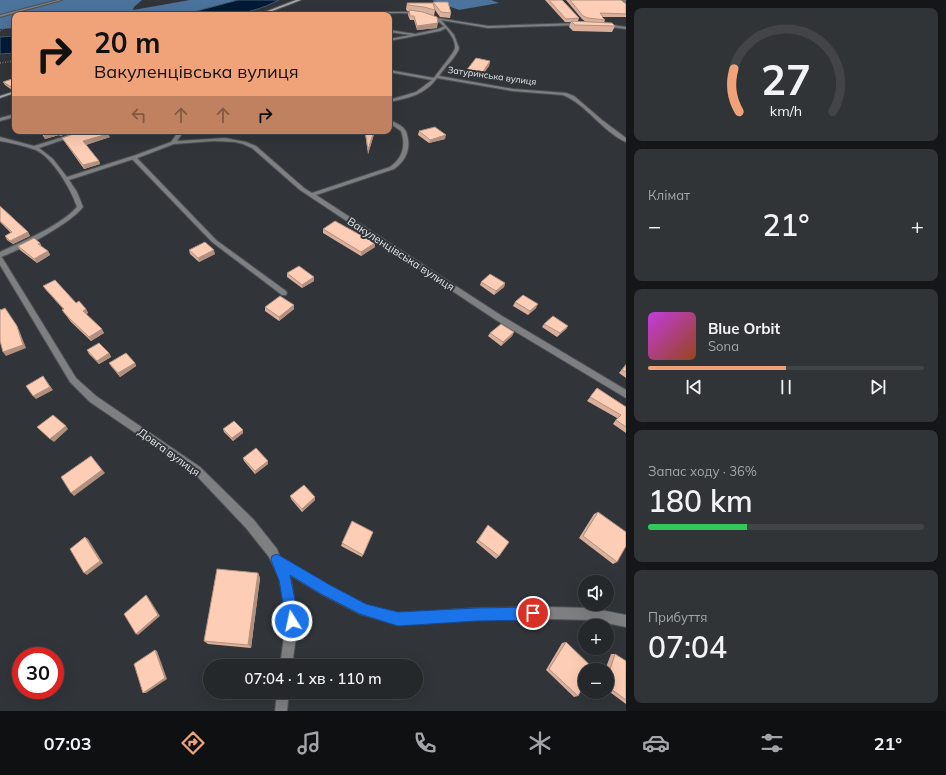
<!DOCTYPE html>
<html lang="uk">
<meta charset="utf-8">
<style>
body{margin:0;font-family:Mulish,sans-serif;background:#313437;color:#f1f3f6;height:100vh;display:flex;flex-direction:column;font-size:15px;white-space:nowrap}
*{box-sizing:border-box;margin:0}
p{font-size:13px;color:#a3a6a9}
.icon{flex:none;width:22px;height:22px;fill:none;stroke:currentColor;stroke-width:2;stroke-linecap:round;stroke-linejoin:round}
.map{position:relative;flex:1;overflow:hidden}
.side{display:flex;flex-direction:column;gap:8px;padding:8px;background:#141618;width:320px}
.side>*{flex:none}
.banner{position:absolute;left:12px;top:12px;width:380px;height:122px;border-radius:8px;box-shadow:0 4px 16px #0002,0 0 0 1px #424447;background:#f0a279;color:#111;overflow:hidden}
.tools{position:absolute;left:578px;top:575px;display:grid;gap:8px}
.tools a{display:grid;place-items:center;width:36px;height:36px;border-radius:50%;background:#25282b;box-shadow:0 4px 16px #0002,0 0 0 1px #424447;font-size:20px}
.speed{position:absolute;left:12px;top:647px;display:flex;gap:8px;font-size:20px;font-weight:700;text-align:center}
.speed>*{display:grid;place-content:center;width:52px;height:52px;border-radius:50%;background:#25282b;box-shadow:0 4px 16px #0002,0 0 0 1px #424447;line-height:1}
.speed .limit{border:6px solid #d22;background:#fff;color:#111}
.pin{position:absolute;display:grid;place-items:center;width:34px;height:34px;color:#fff;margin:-17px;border:2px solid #fff;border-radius:50%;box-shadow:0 1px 4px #0007}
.me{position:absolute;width:44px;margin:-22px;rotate:350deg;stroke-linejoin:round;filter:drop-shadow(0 0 3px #0008)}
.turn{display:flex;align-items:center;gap:14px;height:84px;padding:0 16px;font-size:18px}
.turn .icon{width:52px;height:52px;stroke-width:2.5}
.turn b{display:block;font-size:28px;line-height:34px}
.lanes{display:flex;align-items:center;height:38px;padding:0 16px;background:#0003;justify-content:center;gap:20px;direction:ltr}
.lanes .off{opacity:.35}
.big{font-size:30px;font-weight:600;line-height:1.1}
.side .tile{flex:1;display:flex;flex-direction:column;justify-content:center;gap:6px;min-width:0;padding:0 14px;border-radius:8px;background:#313437}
.side .dial{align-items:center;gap:0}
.dial svg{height:104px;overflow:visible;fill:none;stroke:#424447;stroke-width:7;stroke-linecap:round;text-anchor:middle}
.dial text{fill:#f1f3f6;stroke:none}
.song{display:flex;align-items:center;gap:12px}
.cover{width:48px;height:48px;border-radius:6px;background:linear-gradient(135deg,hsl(290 70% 55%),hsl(20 70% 35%))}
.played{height:4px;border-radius:2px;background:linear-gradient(90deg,#f0a279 50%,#424447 50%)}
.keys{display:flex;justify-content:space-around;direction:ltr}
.heat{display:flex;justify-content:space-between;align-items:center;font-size:22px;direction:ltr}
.charge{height:6px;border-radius:3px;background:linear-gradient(90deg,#34c759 36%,#424447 0)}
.trip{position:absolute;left:203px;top:659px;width:220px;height:40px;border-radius:20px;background:#25282b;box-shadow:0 4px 16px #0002,0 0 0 1px #424447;font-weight:600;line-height:40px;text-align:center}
.tab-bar{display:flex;height:64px;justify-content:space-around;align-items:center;background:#0f1011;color:#a3a6a9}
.tab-bar .icon{width:28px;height:28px}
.tab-bar .current{color:#f0a279}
.tab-bar b{font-size:18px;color:#f1f3f6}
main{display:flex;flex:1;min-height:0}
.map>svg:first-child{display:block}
</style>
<main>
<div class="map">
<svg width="626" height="711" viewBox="0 0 626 711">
<rect width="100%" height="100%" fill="#313539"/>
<g fill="#4b739c">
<path d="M0,0H142L134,7L133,10L190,0H238L182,15H15V28L0,29Z"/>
<path d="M432,0H491L499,3L459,10Z"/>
</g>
<g fill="#001b36" stroke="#44586c">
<path d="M238,0H279C244,18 220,15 182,15Z"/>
<path d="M15,36V53L0,54V37Z"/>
</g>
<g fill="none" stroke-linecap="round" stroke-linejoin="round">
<defs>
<g id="lane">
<path d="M58,0H62L0,17V15Z"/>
<path d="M445,26L446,28L440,31L389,41V39L411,35L389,32V30L415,34L438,29Z"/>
<path d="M132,157H136L216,240L286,291L287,293L286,295H282L212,242L132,159Z"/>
</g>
<g id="street">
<path d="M622,0H626V3Z"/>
<path d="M385,12H414L437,18L488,26L580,23L579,25L488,28L441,20L454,35L459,48C458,55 444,68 439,76L513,89L566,93L574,96L602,120L626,138V142C603,132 586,104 563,95L513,91L437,78C425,95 408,98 389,102V100L416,92L432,80L389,72V70L434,78C437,73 455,52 455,48C456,37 442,22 432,18C408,9 380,15 355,15C331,15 306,15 281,15L302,13Z"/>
<path d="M605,24L626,27V29L604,26Z"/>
<path d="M15,114V117L0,121V118Z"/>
<path d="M389,120C394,122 402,125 405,130C407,132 407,136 408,139C410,152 404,162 394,169L316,195L502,316L626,390V398L496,320L309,196L300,190L252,148L243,144L235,142L214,141L174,144L140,157L69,180L77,192L83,207C70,224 22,249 1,257L3,259L76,378L96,396L200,467L254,520L277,549L280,557L329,586L366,605L398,613L477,608L547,607L591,608L626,615V627L591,620L547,619L477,620L398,625L360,614L321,594L288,574L291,580L298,621L292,666H280L286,621L280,580L269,557L246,528L194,473L90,402L70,382L0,265V252C23,241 60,226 77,207C71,189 53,158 36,150C25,146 12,143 0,141V137L34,146L82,131H89L39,148L53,159L67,177L136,155L171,142L179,131H184L177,141L225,138L246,142L256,146L304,188L312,193L390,167C403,158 406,145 401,131L389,123Z"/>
<path d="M277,692H289L287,711H275Z"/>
</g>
<g id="secondary">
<path d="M296,0H301L262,15H257Z"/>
<path d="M15,91V93L0,98V96Z"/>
</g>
</defs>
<use href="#lane" stroke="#4d5155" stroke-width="2"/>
<use href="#street" stroke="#4d5155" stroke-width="2"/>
<use href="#secondary" stroke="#4d5155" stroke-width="2"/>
<path stroke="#707477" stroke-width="1" stroke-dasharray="1 1.5" stroke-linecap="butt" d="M0,31L15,21"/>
<path stroke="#707477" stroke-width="1.5" stroke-dasharray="1 1.5" stroke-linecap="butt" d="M0,63L15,61"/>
<use href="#lane" fill="#7d7f81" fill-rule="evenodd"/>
<use href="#street" fill="#7d7f81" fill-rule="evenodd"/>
<use href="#secondary" fill="#a5a9ac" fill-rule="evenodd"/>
</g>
<g fill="#dab09c">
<path d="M545,0H562L579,18L578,21L586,22L582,19L566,0H621L626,4V17H603V18L605,20L604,23L615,26L612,32L573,31L569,27L571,22H565Z"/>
<path d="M433,2L451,13L450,18L440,17L435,10L434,16L426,13L437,28L417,30L414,20H410L408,15L409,11H407L406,9L407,3H433Z"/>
<path d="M490,61L489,66L480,78L465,76L466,71Z"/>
<path d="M3,82L15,90H12L5,85Z"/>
<path d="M40,131H77L60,136L59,135L45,139Z"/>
<path d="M365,131H375L368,154Z"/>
<path d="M419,131L445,139L429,143L418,135Z"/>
<path d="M110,137L86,145L99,161L100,164L84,169L64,141L62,138Z"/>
<path d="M0,206L28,232L30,236L13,244L7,240L5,236L11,233L0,222Z"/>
<path d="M323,229L375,247L361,256L323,233Z"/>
<path d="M40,243L42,247L48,251L50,255L37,263L20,250L18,246Z"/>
<path d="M189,250L215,254L199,262L190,254Z"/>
<path d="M287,273L314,277V281L302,288L287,277Z"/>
<path d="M481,282L505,283L504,287L494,295L480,285Z"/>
<path d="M43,286L76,303L86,309L88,313L86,314L104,333L91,341L71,322L62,310L63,309L46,290Z"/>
<path d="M515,302L536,308L528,315L513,306Z"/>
<path d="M265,307L294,309L279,321L265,311Z"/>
<path d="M544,324L568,326L566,329L557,337L542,327Z"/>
<path d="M514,332L512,336L501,346L488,336L490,333Z"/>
<path d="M87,350L109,353L111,357L99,364L89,354Z"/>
<path d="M109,363H135L136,366L120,377L111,366Z"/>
<path d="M626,364V378L619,373Z"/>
<path d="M597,388L626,407V433L613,424L617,418L587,401Z"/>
<path d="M223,429L243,430V433L233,441L224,432Z"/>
<path d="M243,458L268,464L255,474L244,461Z"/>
<path d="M290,496L315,497V500L302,512L291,499Z"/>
<path d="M598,512L617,562L613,564L579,538L594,514Z"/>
<path d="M488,525L499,556L496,559L476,542Z"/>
<path d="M373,532L362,557L341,546L342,543Z"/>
<path d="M258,573L260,578L251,648L208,644L204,641Z"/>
<path d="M566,642L578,696L574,697L546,670L562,643Z"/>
<path d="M611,654H615L626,661V704L607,690V670H605Z"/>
</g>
<g fill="#b1907f">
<path d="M438,23L437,28L417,30V26Z"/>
<path d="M490,61L489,66L480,78L482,73Z"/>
<path d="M14,86L15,90H12L11,87Z"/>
<path d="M57,131L59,135L45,139L44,135Z"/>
<path d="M64,131H77L60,136L59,133Z"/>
<path d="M374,131H375L368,154V150Z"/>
<path d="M108,134L110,137L85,145L83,141Z"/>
<path d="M446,135L445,139L429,143L430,140Z"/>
<path d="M99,161L100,164L84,169L83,165Z"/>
<path d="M28,232L30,236L13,244L10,241Z"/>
<path d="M375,243V247L361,256V252Z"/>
<path d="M214,250L215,254L199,262L198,258Z"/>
<path d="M48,251L50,255L37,263L34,259Z"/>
<path d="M314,277V281L302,288V285Z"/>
<path d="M505,283L504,287L494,295L496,291Z"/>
<path d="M538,304L536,308L528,315L530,311Z"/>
<path d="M294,305V309L279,321V317Z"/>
<path d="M5,308L19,330L26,348L6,356L3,352Z"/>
<path d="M86,309L88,313L85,315L83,311Z"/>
<path d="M568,326L566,329L557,337L560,333Z"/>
<path d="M102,329L104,333L91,341L89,337Z"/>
<path d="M514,332L512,336L501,346L503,342Z"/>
<path d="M109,353L111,357L99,364L97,361Z"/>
<path d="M135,363L136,366L120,377L118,373Z"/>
<path d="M43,376L53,390L36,399L33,396Z"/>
<path d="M66,426L68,429L54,442L50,439Z"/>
<path d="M243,430V433L233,441L232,438Z"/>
<path d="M91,456L105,473L74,496L71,493Z"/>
<path d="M268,461V464L255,474V471Z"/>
<path d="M315,497V500L302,512V509Z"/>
<path d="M85,537L88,539L103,563L87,575L84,573Z"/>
<path d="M258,573L260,578L251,648L248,645Z"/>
<path d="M146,595L148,597L160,616L138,635L136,634Z"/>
<path d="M155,650L157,651L167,679L146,693H143Z"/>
</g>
<g fill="#fdcdb5" stroke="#b1907f">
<path d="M549,0H562L579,18L566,19Z"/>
<path d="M570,0H621L626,4V14L600,13L603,17H602L605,20L588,18L583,16Z"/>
<path d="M433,2H448L451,13L441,12Z"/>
<path d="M407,3H433L435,10L424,7L408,5Z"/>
<path d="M409,10L423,12L437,17L438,23L417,26L414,16H410Z"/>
<path d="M571,21L612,23L615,26L575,25Z"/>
<path d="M476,58L490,61L482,73L466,71Z"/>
<path d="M15,78V90L14,86L11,87L3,82Z"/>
<path d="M435,127L446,135L430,140L419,131Z"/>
<path d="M41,131H64L59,133L57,131L44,135Z"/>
<path d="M82,131H106L108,134L83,141L99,161L83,165L62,138Z"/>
<path d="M365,131H374L368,150Z"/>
<path d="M0,206L2,208L28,232L10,241L5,236L12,232L0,221Z"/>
<path d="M335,221L375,243L361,252L323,229Z"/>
<path d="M34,238L40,243L38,244L48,251L34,259L18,246Z"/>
<path d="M205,242L214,250L198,258L189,250Z"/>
<path d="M299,266L314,277L302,285L287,273Z"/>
<path d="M490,274L505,283L496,291L481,282Z"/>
<path d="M55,280L76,303L79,301L86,309L83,311L102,329L89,337L69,318L62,310L64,309L43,286Z"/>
<path d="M523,295L538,304L530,311L515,302Z"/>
<path d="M280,296L294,305L279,317L265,307Z"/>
<path d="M5,308L17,326L23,345L3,352L0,341V309L1,310Z"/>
<path d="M553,316L568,326L560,333L544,324Z"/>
<path d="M501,324L514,332L503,342L490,333Z"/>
<path d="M99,343L109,353L97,361L87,350Z"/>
<path d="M126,353L135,363L118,373L109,363Z"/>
<path d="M626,365V372L622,370Z"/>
<path d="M43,376L50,387L33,396L26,386Z"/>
<path d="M597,388L626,407V427L616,420L621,415L590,397Z"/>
<path d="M53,415L66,426L50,439L37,427Z"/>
<path d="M234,421L243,430L232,438L223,429Z"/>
<path d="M256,448L268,461L255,471L243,458Z"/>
<path d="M91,456L102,470L71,493L61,477Z"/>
<path d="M304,485L315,497L302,509L290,496Z"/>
<path d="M598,512L626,532V546L617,562L583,536Z"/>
<path d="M352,521L373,532L363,555L342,543Z"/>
<path d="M488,525L509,542L499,556L478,540Z"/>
<path d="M85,537L100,561L84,573L70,549Z"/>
<path d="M217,569L258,573L248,645L204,641Z"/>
<path d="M146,595L158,615L136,634L124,614Z"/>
<path d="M566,642L593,668L592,670H585V683L578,696L549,669Z"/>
<path d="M155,650L165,678L143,693L134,664Z"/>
<path d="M615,654L626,661V700L607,686V679Z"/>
</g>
<path fill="#1a73e8" stroke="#114b97" d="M277,554L330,585L366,604L398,612L477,608L533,607L538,609L539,613L538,618L533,620L477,621L398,626L360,614L321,594L290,575L299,621L297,626L292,628L288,626L286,621L279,580L271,560L272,556Z"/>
<g text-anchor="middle" stroke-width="4" stroke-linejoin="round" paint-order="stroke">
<g font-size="9" fill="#e3e6e9" stroke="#313539">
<text transform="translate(492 76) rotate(8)" y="3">Затуринська вулиця</text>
</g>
<g font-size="11" fill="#e3e6e9" stroke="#313539">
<text transform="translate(401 254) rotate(33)" y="4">Вакуленцівська вулиця</text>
<text transform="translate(169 452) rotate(36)" y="4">Довга вулиця</text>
</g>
</g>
</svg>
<div class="tools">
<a><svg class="icon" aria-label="sound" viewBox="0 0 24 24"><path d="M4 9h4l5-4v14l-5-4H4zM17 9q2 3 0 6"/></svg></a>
<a>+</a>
<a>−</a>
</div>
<div class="speed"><div class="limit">30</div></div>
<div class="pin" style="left:533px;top:613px;background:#d93025"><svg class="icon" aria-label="arrive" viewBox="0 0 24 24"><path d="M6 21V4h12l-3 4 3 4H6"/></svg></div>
<svg class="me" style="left:292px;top:621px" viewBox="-20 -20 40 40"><circle r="17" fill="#1a73e8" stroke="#fff" stroke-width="3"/><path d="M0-11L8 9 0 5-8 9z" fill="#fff"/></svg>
<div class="trip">07:04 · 1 хв · 110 m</div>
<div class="banner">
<div class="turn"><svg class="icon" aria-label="right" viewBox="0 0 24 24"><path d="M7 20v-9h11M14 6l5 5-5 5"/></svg><div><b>20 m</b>Вакуленцівська вулиця</div></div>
<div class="lanes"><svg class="icon off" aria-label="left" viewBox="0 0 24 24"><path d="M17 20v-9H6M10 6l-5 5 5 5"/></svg><svg class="icon off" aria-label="ahead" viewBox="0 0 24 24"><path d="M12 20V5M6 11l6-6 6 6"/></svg><svg class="icon off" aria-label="ahead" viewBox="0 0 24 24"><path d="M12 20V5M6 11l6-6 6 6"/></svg><svg class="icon" aria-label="right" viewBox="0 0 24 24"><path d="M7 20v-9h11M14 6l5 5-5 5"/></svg></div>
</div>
</div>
<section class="side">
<div class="tile dial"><svg viewBox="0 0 100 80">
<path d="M14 69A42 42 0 1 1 86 69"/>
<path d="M14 69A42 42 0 0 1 10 36" stroke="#f0a279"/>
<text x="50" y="56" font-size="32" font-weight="700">27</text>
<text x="50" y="72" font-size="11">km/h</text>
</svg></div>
<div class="tile"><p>Клімат</p>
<div class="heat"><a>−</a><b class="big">21°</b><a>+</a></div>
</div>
<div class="tile">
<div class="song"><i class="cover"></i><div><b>Blue Orbit</b><p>Sona</p></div></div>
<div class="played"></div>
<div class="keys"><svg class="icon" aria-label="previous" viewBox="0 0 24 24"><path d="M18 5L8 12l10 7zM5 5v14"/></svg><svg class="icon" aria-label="pause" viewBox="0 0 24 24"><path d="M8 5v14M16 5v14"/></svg><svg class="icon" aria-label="next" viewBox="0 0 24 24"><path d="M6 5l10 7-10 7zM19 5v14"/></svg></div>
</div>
<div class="tile"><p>Запас ходу · 36%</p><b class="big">180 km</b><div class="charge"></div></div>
<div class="tile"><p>Прибуття</p><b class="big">07:04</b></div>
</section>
</main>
<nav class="tab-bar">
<b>07:03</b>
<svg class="icon current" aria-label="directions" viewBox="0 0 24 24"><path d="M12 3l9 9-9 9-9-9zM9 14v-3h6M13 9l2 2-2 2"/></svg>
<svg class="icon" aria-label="music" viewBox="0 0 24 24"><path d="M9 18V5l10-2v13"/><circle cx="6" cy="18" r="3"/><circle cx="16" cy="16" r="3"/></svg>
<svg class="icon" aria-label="phone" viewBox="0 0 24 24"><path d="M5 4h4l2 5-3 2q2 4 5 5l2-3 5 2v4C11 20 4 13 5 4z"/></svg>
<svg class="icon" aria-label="climate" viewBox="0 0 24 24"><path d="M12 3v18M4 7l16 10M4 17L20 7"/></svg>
<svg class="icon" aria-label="car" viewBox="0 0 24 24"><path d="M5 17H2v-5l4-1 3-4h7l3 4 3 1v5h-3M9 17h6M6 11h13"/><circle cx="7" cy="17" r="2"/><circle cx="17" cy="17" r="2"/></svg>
<svg class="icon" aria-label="filters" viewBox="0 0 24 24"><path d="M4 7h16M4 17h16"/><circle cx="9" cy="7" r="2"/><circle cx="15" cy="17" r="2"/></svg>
<b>21°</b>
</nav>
